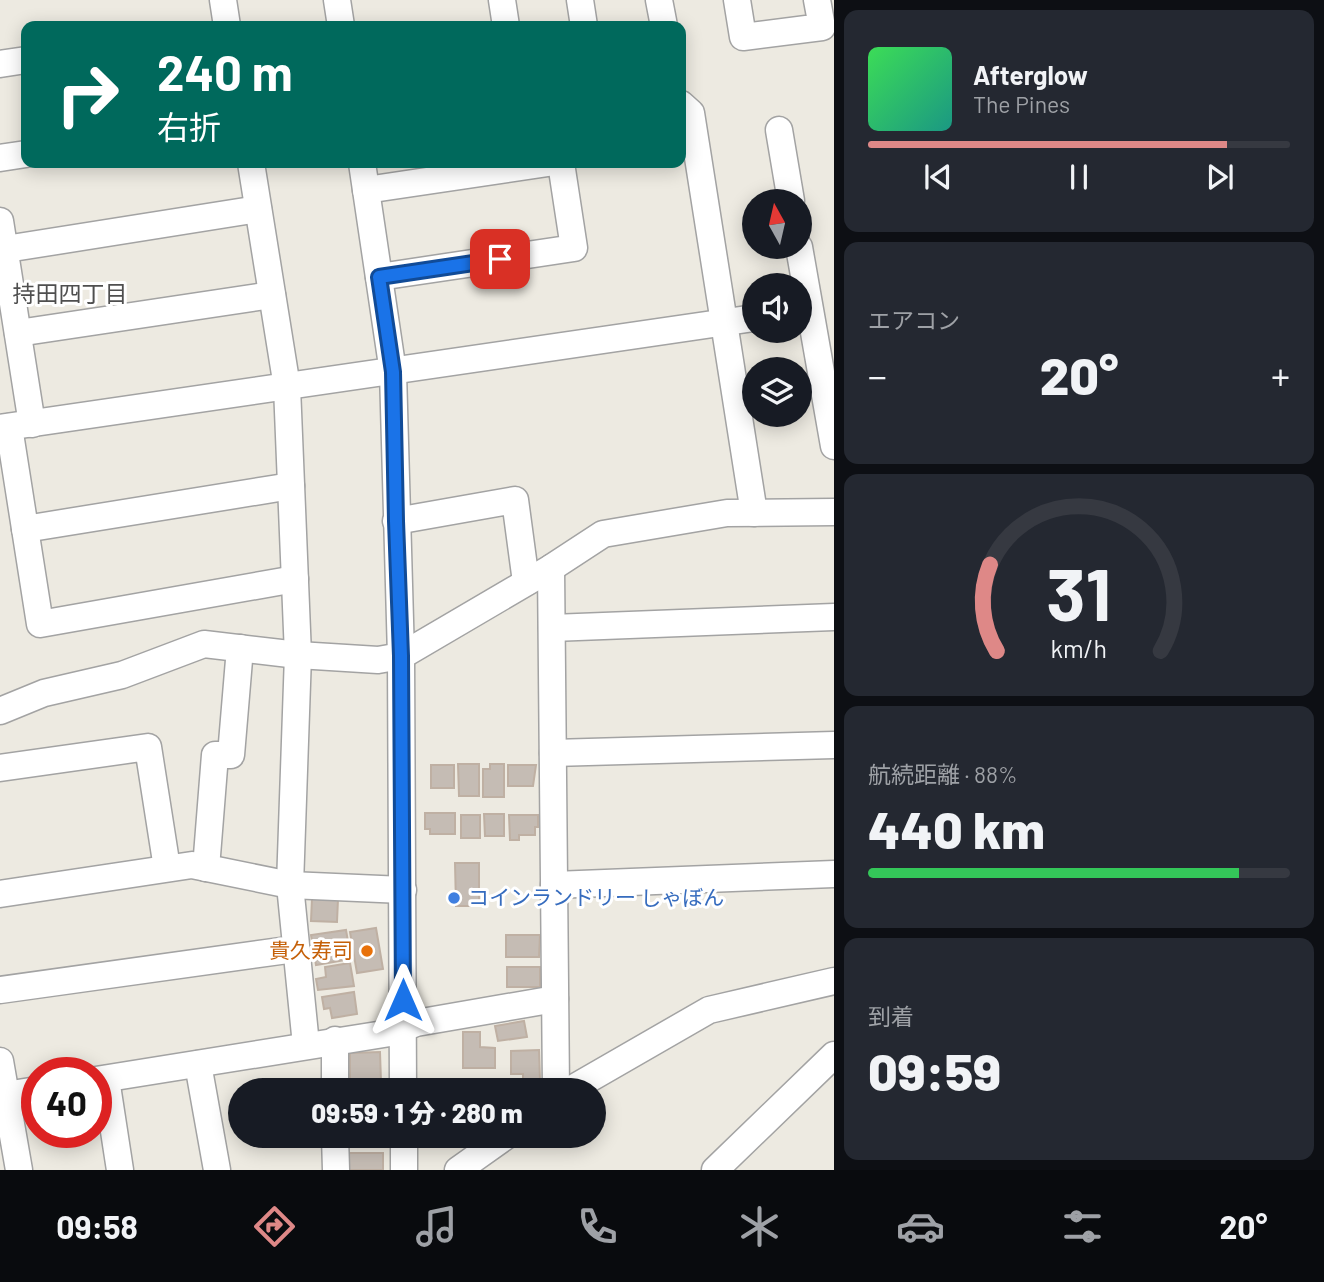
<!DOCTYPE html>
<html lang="ja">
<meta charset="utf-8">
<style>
body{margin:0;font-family:Barlow,"Noto Sans JP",sans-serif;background:#242831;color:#f1f3f6;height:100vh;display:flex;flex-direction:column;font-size:26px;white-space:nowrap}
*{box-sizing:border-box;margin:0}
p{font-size:23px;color:#9ea1a6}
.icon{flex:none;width:38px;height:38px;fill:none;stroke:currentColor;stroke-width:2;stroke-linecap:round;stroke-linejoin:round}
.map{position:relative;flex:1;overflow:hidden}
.details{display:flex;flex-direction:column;gap:10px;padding:10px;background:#0d0f14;width:490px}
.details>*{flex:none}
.top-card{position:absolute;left:21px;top:21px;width:665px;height:147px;border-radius:14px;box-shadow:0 4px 18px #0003;background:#00695c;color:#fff;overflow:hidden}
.needle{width:46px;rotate:352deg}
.buttons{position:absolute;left:742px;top:189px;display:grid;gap:14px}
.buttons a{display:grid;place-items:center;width:70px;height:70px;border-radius:50%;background:#171b24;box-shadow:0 4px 18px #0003;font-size:35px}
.speed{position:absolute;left:21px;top:1057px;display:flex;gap:14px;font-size:35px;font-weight:700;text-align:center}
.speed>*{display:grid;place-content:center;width:91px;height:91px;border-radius:50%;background:#171b24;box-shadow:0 4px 18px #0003;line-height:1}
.speed .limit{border:10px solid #d22;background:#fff;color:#111}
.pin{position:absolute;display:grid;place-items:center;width:60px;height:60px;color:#fff;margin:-30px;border-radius:14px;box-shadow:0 4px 10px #0006}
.me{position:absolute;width:77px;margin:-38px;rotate:0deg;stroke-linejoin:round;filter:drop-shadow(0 0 5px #0008)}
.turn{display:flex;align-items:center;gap:24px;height:147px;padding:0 21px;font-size:32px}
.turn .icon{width:91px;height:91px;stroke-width:2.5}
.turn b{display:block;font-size:49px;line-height:60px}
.big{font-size:52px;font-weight:800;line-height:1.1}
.details .card{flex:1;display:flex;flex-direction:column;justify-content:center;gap:10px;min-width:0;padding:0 24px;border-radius:14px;background:#242831}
.details .dial{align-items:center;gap:0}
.dial svg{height:182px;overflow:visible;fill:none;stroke:#363941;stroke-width:7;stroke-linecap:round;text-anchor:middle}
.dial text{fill:#f1f3f6;stroke:none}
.song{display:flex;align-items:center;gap:21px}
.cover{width:84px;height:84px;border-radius:10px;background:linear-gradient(135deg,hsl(130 70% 55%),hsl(170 70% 35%))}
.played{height:7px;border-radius:4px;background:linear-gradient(90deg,#de8887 85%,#363941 85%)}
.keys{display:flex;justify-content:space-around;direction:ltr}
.heat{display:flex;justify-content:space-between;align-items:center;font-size:38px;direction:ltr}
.charge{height:10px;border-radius:5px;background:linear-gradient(90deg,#34c759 88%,#363941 0)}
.trip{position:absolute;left:228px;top:1078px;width:378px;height:70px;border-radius:35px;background:#171b24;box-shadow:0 4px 18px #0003;font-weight:800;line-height:70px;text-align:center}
.menu{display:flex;height:112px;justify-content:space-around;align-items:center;background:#090b0e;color:#9ea1a6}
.menu .icon{width:49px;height:49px}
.menu .selected{color:#de8887}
.menu b{font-size:32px;color:#f1f3f6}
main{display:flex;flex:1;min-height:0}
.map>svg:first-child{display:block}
</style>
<main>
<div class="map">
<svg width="834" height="1170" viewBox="0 0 834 1170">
<rect width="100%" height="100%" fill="#edeae1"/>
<g fill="#c5bcb4" stroke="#bfb0a3" stroke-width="2">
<path d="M458,764H479V796H459Z"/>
<path d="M490,764H504V797H483V769H490Z"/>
<rect x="431" y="765" width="23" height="23"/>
<path d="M508,765H536L533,786H508Z"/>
<path d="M425,813H455V834H430V829H425Z"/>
<path d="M484,814H504V836H485Z"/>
<rect x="461" y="815" width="19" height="23"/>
<path d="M509,815H538V827H535V835H519V840H510Z"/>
<path d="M455,863H479V906H456Z"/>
<path d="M312,898L338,899L337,922L311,921Z"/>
<path d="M376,928L383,969L357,973L350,932Z"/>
<path d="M346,930L351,959L316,965L311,935Z"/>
<path d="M506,935H540L539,957H506Z"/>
<path d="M350,963L354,986L318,990L316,979L326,977L325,967Z"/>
<rect x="507" y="967" width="33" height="20"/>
<path d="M354,992L357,1014L332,1018L330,1008L324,1009L322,997Z"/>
<path d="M524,1021L527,1037L498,1041L495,1026Z"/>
<path d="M463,1032H480V1047L495,1048V1068H463Z"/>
<path d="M539,1050L540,1081H523V1074H511V1051Z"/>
<path d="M380,1052L381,1082H350V1053Z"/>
<rect x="347" y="1086" width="31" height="4"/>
<rect x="347" y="1153" width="36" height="17"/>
</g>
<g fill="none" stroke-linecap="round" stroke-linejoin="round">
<defs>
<g id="minor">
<path d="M223,0L227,26"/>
<path d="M337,0L341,26"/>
<path d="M502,0L506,26"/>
<path d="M580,0L584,26"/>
<path d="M659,0L664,26"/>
<path d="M737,0L743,37L822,27L817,0"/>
<path d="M0,64L26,60"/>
<path d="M681,104L691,113L754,513"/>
<path d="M779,130L791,201"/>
<path d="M0,158L26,154"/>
<path d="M251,163L287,387L298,655L290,885L306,1045"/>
<path d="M362,163L393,372L401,656L403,1090"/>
<path d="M366,190L548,163"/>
<path d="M0,221L32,424"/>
<path d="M799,247L834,446"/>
<path d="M0,250L258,209"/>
<path d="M379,277L574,248L561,163"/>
<path d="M18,333L272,295"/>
<path d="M9,427L40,624L295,579"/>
<path d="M0,428L754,318"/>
<path d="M396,521L515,500L526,582"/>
<path d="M25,529L291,486"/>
<path d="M551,568L556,1090"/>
<path d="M552,628L834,617"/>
<path d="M0,711L44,693L122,675L204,644L298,655L378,660L401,656L551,568L603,534L727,513L834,512"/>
<path d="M553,753L834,745"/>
<path d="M0,768L148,747L167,868"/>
<path d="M206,868L215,755H231L240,648"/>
<path d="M554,885L834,874"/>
<path d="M0,894L192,865L290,885L403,890"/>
<path d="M0,990L295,949"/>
<path d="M335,1040V1090"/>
<path d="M0,1061L19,1170"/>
<path d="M198,1064L217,1170"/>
<path d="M106,1079L120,1170"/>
<path d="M96,1080L390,1033L416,1023L555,999"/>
<path d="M570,1090L709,1010L834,981"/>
<path d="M0,1096L37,1090"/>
<path d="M335,1136L336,1170"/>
<path d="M404,1136V1170"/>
<path d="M458,1170L506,1136"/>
<path d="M715,1170L834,1055"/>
</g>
</defs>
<use href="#minor" stroke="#a3a3a3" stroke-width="29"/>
<use href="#minor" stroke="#fff" stroke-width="26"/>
</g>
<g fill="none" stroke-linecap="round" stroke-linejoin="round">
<defs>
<path id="route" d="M403,1000L401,656L396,521L393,372L379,277L500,259"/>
</defs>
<use href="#route" stroke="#114b97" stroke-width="18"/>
<use href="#route" stroke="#1a73e8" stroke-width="12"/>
</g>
<circle fill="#3f7fe0" stroke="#fff" stroke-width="2.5" cx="454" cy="898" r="7"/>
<circle fill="#e8710a" stroke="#fff" stroke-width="2.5" cx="367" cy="951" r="7"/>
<g text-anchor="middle" stroke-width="6" stroke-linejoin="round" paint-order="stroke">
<g font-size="21" fill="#366cbe" stroke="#fff" text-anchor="start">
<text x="468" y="905">コインランドリー しゃぼん</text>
</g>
<g font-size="21" fill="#c56008" stroke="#fff" text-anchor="end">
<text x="353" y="958">貴久寿司</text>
</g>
<g font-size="23" fill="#4f4f4f" stroke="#fff">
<text x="70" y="302">持田四丁目</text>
</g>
</g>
</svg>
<div class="buttons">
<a><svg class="needle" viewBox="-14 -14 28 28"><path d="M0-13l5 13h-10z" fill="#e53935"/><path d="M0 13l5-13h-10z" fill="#9ea1a6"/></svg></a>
<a><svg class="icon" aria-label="sound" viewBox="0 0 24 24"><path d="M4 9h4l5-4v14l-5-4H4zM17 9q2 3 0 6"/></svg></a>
<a><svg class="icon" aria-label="layers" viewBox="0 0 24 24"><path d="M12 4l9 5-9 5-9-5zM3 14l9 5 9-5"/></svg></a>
</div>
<div class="speed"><div class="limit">40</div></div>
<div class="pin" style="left:500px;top:259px;background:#d93025"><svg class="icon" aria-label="arrive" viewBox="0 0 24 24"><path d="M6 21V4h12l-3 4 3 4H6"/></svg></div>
<svg class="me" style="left:403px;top:1000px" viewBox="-20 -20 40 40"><path d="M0-17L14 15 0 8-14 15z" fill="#1a73e8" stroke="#fff" stroke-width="4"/></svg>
<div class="trip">09:59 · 1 分 · 280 m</div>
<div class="top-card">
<div class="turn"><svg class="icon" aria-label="right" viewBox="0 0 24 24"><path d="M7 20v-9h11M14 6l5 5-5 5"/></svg><div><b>240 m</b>右折</div></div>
</div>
</div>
<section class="details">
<div class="card">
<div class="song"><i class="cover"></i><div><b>Afterglow</b><p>The Pines</p></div></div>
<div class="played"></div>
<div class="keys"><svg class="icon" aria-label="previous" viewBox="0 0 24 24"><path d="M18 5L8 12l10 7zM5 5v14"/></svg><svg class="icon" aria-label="pause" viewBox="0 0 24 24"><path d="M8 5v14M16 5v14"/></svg><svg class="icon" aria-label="next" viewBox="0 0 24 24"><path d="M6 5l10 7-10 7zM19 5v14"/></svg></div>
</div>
<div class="card"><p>エアコン</p>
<div class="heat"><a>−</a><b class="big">20°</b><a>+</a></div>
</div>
<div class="card dial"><svg viewBox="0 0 100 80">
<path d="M14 69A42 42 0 1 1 86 69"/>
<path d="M14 69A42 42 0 0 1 11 31" stroke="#de8887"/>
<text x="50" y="56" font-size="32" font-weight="700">31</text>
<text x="50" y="72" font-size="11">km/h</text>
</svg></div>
<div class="card"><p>航続距離 · 88%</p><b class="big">440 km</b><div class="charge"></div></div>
<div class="card"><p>到着</p><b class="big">09:59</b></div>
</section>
</main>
<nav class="menu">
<b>09:58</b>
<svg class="icon selected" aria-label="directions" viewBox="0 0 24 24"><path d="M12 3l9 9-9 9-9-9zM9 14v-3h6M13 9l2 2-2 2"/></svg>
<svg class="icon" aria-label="music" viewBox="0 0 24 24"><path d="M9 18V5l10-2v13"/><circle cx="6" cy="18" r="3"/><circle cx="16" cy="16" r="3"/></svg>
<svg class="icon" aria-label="phone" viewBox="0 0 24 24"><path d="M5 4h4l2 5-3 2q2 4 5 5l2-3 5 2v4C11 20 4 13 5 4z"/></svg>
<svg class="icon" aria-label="climate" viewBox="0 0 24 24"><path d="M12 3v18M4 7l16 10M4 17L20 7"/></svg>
<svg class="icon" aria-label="car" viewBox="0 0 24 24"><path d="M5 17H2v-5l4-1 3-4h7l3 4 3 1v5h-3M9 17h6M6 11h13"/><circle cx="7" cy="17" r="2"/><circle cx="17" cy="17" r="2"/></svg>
<svg class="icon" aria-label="filters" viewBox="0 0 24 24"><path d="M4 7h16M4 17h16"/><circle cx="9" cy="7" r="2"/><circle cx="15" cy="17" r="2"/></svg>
<b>20°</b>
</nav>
